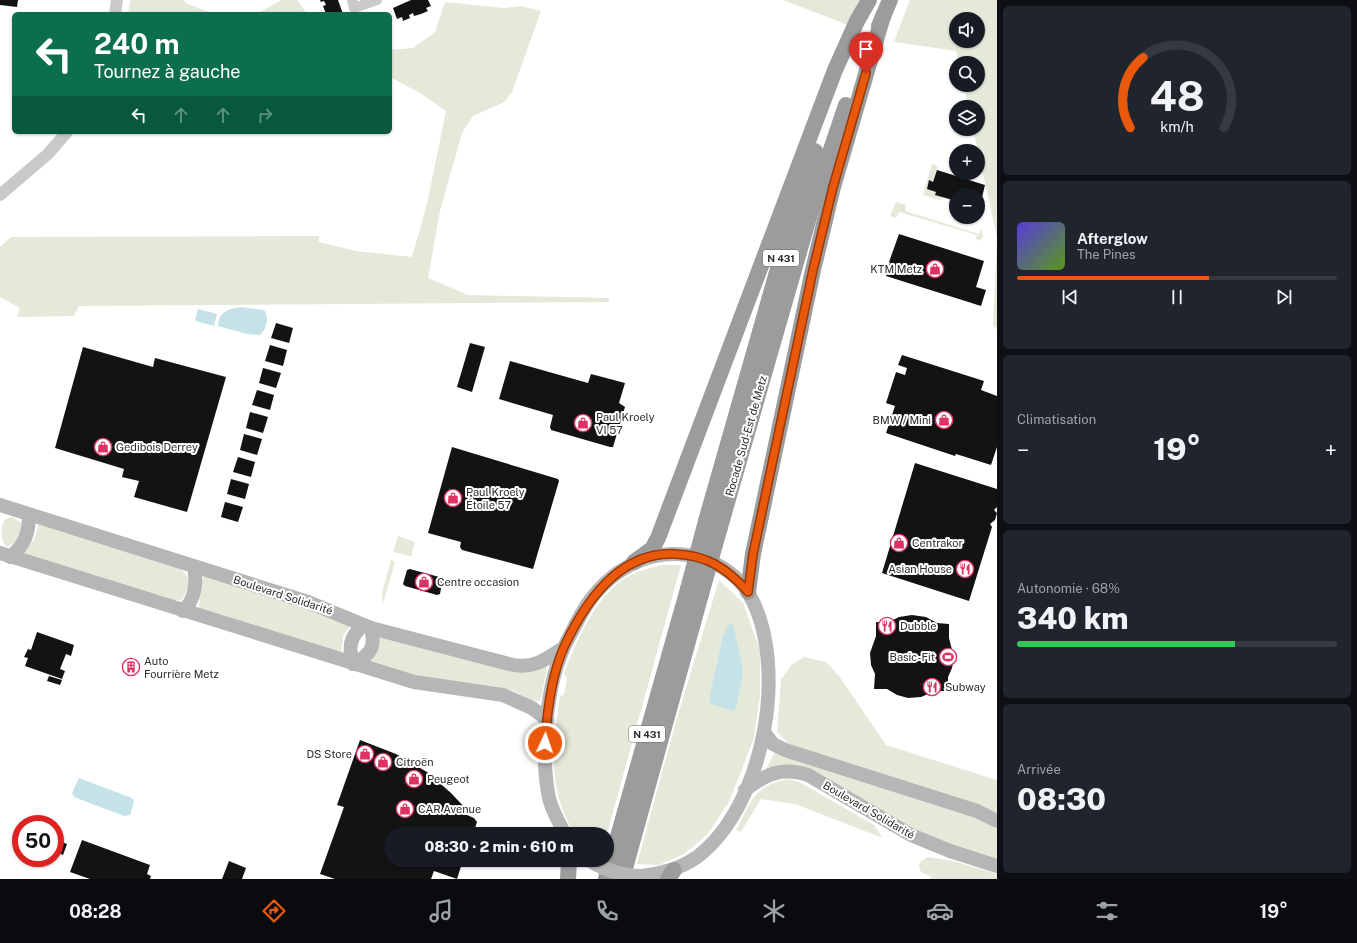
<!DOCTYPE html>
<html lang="fr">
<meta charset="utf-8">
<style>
body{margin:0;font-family:"Public Sans",sans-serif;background:#20242c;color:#f1f3f6;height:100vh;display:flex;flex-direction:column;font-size:15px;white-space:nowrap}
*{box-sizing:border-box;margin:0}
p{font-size:13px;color:#9ea1a6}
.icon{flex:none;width:22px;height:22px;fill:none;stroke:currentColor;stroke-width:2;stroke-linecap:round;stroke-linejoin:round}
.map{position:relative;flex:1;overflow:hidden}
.details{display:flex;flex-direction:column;gap:6px;padding:6px;background:#0d0f14;width:360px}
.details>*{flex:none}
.banner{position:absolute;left:12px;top:12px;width:380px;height:122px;border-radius:6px;box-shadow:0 1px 3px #0004;background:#0b6e4f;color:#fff;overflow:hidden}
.fabs{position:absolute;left:949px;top:12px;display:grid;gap:8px}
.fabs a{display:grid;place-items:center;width:36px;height:36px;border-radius:50%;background:#171b24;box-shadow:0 1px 3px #0004;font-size:20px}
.speed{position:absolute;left:12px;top:815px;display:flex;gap:8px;font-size:20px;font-weight:700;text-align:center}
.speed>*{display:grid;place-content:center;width:52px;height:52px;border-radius:50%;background:#171b24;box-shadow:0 1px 3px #0004;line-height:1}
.speed .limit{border:6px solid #d22;background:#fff;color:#111}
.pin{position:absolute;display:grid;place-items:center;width:34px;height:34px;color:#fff;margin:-41px -17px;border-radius:50% 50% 50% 0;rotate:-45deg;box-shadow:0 0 4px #0007}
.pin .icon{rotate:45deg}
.me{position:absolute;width:44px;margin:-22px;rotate:3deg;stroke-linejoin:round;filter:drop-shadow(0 0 3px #0008)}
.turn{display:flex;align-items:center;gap:14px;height:84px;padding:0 16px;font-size:18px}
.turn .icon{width:52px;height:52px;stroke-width:2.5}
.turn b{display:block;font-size:28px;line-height:34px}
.lanes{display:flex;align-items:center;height:38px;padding:0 16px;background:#0003;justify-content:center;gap:20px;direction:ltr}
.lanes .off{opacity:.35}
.big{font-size:30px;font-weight:800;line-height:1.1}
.details .tile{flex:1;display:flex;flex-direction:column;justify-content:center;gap:6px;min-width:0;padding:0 14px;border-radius:6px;background:#20242c}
.details .dial{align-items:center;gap:0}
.dial svg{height:104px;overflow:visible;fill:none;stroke:#363941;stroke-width:7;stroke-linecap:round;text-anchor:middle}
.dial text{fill:#f1f3f6;stroke:none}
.song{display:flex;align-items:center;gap:12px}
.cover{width:48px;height:48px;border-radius:6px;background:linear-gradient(135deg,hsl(250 70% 55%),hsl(90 70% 35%))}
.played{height:4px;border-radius:2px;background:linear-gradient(90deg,#ea580c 60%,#363941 60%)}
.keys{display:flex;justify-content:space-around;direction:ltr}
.heat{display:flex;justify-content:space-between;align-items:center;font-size:22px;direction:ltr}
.charge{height:6px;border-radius:3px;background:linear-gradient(90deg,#34c759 68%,#363941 0)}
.trip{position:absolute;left:384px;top:827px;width:230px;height:40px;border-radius:20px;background:#171b24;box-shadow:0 1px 3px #0004;font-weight:800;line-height:40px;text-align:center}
.menu{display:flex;height:64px;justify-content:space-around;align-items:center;background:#090b0e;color:#9ea1a6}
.menu .icon{width:28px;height:28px}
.menu .active{color:#ea580c}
.menu b{font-size:18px;color:#f1f3f6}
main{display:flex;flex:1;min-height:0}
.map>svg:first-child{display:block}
</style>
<main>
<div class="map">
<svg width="997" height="879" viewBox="0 0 997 879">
<rect width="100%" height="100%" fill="#fff"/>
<g fill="#e5e9d9" fill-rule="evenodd">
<path d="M130,0H184L186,3L213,14H128Z"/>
<path d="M282,0H297L307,14H256Z"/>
<path d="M783,0H859L848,25Z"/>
<path d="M910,0H997V329L993,326L997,237L973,129H978V107H968L964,85H978V63H959L956,51L894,42ZM956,19H978V41H956Z"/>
<path d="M445,2L503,8L521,6L541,11L512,92L504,102L473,116L462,133L440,211L428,278L468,295L609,298V302L79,306L74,316L17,317L20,308L0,297V247L11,237L319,236V242L356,251L412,257L427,204L446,111L420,93L390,77V50L413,48L435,32Z"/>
<path d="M932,164L938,166L933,182L929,181L927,189L936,192L935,195L942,197L941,200L923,195Z"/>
<path d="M896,202L906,205L905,211L979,234L981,229L983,236L980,241L976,239L977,235L899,212L896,218L890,216Z"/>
<path d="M12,517L21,523C22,535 18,542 7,547C0,542 0,527 5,519Z"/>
<path d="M39,523L181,568L190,581L185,595L181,600H168L23,553L34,540Z"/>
<path d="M398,536L415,542L411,556L393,552Z"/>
<path d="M391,560L395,562L383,604L382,593Z"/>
<path d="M660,565H681L607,834H575C547,790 552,746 560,697L564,694L567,679L564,673C578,639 597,590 633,574C642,570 651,568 660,565Z"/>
<path d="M205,575L320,612L351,624L343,636L341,654L199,609L200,582Z"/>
<path d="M719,580L743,603L760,650V696L754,738L729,802L707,835L684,854L659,865L637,864L677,718Z"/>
<path d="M380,635L544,665L547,669L541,698L539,702L534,700L533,702L514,691L498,687L417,677L367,662L377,648Z"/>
<path d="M804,657L826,662L839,676L886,745L997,780V814L789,744L777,732L781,680L791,665Z"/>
<path d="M774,753L984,820L997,829V859L942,843L868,805L804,768L767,767Z"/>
<path d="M788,779L799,782L874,825L883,838L795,804L761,799L741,832L736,830C752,801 753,786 788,779Z"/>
<path d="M928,857L953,861L997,874V879H930L931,877L921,872L919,866L921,861Z"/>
</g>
<g fill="#c5e2e9">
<path d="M241,307L264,310C270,317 266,329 260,335L247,334L218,326C219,311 228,309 241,307Z"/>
<path d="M198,309L217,314L214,326L195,321Z"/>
<path d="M733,624L742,665V680L736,708L733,711L711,704L709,699L723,637L728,625Z"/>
<path d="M79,778L132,798L134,801L130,815L124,816L74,797L72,793Z"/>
</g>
<g fill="#131313">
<path d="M0,0H18L17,7L0,5Z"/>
<path d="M320,0H338L343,14H326L323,6L326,5L324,1L321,2Z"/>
<path d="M411,0H428L431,6L426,8L428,11L421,14L414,16L413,13L409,15L410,18L403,21L402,17L397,19L393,8Z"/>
<path d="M937,170L985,185L979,210L978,195H956V201L935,195L936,192L927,189L929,180L933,182Z"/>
<path d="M899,234L984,261L976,287L986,290L981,306L886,276L890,262H889Z"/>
<path d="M276,323L293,328L289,343L271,338Z"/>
<path d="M470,343L485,347L472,392L457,387Z"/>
<path d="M270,345L287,350L283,366L265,361Z"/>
<path d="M83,347L153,367L155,358L226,377L187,512L134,497L139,481L122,477L124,469L55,448Z"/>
<path d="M902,355L984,381L981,390L997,396V447L991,465L956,454L955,456L886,433L895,406L886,403L896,372L905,375L907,368L898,365Z"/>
<path d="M510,361L588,383L591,374L625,383L619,403L625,407L613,447H610L551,430L550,427L553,415L499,399Z"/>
<path d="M263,368L281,373L276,388L259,383Z"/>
<path d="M257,390L274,395L270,410L252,405Z"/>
<path d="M250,412L268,417L263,433L246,428Z"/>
<path d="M244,434L262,439L257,455L240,450Z"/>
<path d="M452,447L558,479L559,481L533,569L462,550L460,547L461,542L428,533Z"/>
<path d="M238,457L255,462L251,477L233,472Z"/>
<path d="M915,463L997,489V507L994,510L997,513L995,520L990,524L992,527L969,601L882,573Z"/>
<path d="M231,479L249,484L245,499L227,494Z"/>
<path d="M225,502L243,507L238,522L221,517Z"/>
<path d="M410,569L443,578L440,594L437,595L405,586L403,584L407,570Z"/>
<path d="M912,615L926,617L937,623L949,624V638L954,658L952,668L948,677V691H935L921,697L908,698L897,695L887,689H874L875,674L871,665L870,653L876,636V622H889L899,617Z"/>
<path d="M37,632L74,645L71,656L66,654L60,669L65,671L62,679L25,666L28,658L24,657L28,649L31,650Z"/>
<path d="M126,661L139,666L136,674L123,669Z"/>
<path d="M49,676L62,680L60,685L47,681Z"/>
<path d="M360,740L396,754L427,772L451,793L468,811L467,815L474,818L477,822L473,834H391V860H463L457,879L434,871L431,879H335L320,874L344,807L337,805Z"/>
<path d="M56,840L67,844L63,855L55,851Z"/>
<path d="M82,840L150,865L147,874L151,876L150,879H90L70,872Z"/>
<path d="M229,861L246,868L242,879H222Z"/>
</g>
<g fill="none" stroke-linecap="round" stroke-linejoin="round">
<path stroke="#c9c9c9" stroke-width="10" d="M352,0L354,8L377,0"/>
<g stroke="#c9c9c9" stroke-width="12">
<path d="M115,14L117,0"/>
<path d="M0,195L48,154L67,132"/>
</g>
<g stroke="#b6b6b6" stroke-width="14">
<path d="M0,505L308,602L371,628L509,664C531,670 546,660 563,648"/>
<path d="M0,553L414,682L503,695L532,708L547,719"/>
<path d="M10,557C25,545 29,533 29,515"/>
<path d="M183,611C195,600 197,583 194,567"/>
<path d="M353,664C370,655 376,648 371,628"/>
<path d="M353,664C348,647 350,637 363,625"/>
<path d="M764,732L773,744L785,750L977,811L997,821"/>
<path d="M745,790C767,773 782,767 808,775L911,835L950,851L997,866"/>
<path d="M565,834C559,822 552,811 549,798C540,754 546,681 567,641C574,628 580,615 588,603C615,565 658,544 703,559C721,564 740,578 749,594C790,665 764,807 697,857C680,869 662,873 642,876"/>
</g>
<g stroke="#9c9c9c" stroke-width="16">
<path d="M879,26L890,0"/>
<path d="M706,521L783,251L815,151"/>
<path d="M720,527L814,200L846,105"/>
<path d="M634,562L652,549L658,538L835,70L857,21L869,0"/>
<path d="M748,592L753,554L813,270L833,187L883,16"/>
<path d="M568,879L569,860"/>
<path d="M606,879L688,589"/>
<path d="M622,879L701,594"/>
<path d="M668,879L674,870"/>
</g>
<path stroke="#b6b6b6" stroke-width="14" d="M589,860C606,871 622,876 642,876"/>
<g stroke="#9c9c9c" stroke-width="16">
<path d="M688,589L706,521"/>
<path d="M701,594L720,527"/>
</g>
</g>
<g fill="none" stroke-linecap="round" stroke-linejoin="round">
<defs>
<path id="route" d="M545,743C547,712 551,676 564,647C585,602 619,551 675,554C707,555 728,569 748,592L753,554L813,270L833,187L866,73"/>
</defs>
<use href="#route" stroke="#983908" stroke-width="10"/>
<use href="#route" stroke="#ea580c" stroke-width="7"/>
</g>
<defs>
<symbol id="shop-ring" viewBox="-11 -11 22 22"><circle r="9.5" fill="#fff" stroke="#de3262" stroke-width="1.5"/><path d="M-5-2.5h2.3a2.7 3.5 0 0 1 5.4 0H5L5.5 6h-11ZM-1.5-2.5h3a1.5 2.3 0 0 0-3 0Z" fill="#de3262"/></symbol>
<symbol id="restaurant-ring" viewBox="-11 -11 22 22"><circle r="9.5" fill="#fff" stroke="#de3262" stroke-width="1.5"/><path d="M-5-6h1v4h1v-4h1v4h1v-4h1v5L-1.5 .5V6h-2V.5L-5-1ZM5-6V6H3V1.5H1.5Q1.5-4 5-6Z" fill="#de3262"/></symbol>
<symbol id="stadium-ring" viewBox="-11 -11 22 22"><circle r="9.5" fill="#fff" stroke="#de3262" stroke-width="1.5"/><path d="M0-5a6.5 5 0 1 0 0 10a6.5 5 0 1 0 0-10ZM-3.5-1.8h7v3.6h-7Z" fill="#de3262"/></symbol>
<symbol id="building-ring" viewBox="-11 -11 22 22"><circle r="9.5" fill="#fff" stroke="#de3262" stroke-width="1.5"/><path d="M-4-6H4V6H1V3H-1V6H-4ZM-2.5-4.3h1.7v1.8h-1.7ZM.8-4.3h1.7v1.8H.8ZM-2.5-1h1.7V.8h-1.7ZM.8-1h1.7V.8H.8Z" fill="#de3262"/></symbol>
</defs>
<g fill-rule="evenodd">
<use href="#shop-ring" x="925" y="259" width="20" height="20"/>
<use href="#shop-ring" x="934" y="410" width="20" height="20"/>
<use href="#shop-ring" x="573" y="413" width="20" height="20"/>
<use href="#shop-ring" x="93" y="437" width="20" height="20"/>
<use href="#shop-ring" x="443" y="488" width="20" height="20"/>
<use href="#shop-ring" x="889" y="533" width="20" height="20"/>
<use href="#restaurant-ring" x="955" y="559" width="20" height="20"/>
<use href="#shop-ring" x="414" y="572" width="20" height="20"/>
<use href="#restaurant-ring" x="877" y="616" width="20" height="20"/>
<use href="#stadium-ring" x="938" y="647" width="20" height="20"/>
<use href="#building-ring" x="121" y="657" width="20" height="20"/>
<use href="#restaurant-ring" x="922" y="677" width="20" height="20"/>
<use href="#shop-ring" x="355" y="744" width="20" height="20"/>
<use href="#shop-ring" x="373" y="752" width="20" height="20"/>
<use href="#shop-ring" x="404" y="769" width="20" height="20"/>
<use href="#shop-ring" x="395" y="799" width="20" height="20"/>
</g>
<g text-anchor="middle" stroke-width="4" stroke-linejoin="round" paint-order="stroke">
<g fill="#fff" stroke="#6b6b6b" stroke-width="1">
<rect x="763" y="250" width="36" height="16" rx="3"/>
<rect x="629" y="726" width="36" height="16" rx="3"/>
</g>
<g font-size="10" font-weight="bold" fill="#2c2c2c">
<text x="781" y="262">N 431</text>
<text x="647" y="738">N 431</text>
</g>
<g font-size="11" fill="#2c2c2c" stroke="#fff" text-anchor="start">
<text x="922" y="273" text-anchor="end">KTM Metz</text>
<text x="596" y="421">Paul Kroely<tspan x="596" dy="13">VI 57</tspan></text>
<text x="931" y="424" text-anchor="end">BMW / Mini</text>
<text x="116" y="451">Gedibois Derrey</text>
<text x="466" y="496">Paul Kroely<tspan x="466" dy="13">Étoile 57</tspan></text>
<text x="912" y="547">Centrakor</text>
<text x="952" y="573" text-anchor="end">Asian House</text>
<text x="437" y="586">Centre occasion</text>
<text x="900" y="630">Dubble</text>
<text x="935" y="661" text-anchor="end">Basic-Fit</text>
<text x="144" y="665">Auto<tspan x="144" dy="13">Fourrière Metz</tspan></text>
<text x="945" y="691">Subway</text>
<text x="352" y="758" text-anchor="end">DS Store</text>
<text x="396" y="766">Citroën</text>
<text x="427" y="783">Peugeot</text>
<text x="418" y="813">CAR Avenue</text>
</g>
<g font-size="11" fill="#2c2c2c" stroke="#fff">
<text transform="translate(746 436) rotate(-74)" y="4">Rocade Sud-Est de Metz</text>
<text transform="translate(283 595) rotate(18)" y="4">Boulevard Solidarité</text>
<text transform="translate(869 810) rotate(30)" y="4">Boulevard Solidarité</text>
</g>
</g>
</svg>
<div class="fabs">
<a><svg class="icon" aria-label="sound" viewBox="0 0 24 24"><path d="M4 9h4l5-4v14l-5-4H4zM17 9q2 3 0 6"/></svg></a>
<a><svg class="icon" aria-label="search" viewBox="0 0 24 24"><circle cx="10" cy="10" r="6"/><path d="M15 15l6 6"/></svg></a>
<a><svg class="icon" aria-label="layers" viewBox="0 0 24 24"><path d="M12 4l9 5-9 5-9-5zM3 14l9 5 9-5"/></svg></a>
<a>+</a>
<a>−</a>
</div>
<div class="speed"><div class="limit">50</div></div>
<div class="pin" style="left:866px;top:73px;background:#d93025"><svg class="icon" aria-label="arrive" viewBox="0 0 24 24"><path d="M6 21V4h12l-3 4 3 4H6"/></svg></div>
<svg class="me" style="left:545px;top:743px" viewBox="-20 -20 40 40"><circle r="17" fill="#ea580c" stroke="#fff" stroke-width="3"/><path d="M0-11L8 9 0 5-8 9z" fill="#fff"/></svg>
<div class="trip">08:30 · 2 min · 610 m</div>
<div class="banner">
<div class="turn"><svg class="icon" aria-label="left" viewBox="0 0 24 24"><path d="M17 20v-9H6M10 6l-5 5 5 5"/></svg><div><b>240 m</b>Tournez à gauche</div></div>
<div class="lanes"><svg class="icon" aria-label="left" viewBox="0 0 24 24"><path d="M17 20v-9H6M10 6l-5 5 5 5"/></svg><svg class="icon off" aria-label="ahead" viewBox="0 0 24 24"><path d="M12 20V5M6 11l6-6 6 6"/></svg><svg class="icon off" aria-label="ahead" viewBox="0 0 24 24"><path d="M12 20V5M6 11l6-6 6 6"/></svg><svg class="icon off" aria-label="right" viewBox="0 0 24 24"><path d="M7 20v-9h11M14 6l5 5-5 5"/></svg></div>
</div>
</div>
<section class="details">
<div class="tile dial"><svg viewBox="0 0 100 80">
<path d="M14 69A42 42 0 1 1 86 69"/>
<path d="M14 69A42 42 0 0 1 24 15" stroke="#ea580c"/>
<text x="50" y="56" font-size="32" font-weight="700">48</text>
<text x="50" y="72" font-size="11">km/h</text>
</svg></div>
<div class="tile">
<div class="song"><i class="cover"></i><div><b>Afterglow</b><p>The Pines</p></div></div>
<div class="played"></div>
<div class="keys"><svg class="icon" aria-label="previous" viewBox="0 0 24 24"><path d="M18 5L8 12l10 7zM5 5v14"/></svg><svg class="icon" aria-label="pause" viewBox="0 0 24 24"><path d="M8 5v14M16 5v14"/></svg><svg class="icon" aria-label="next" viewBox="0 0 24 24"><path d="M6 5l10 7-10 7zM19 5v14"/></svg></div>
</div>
<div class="tile"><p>Climatisation</p>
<div class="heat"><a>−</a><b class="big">19°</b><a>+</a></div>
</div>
<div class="tile"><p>Autonomie · 68%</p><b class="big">340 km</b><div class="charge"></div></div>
<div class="tile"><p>Arrivée</p><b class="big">08:30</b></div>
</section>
</main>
<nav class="menu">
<b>08:28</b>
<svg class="icon active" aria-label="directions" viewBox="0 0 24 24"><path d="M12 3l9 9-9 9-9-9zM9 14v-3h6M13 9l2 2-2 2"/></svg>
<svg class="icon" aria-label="music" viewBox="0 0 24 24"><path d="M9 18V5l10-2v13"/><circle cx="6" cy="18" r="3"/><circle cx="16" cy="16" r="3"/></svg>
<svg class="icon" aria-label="phone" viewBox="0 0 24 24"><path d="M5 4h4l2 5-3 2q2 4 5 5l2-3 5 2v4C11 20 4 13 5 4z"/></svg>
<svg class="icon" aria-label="climate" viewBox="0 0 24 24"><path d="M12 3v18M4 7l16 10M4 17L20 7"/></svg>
<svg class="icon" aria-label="car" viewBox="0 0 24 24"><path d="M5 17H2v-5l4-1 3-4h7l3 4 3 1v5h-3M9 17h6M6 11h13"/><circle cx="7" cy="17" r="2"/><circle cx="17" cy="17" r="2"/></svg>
<svg class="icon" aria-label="filters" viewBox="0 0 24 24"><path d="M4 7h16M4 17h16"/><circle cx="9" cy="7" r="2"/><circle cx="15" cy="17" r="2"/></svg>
<b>19°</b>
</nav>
